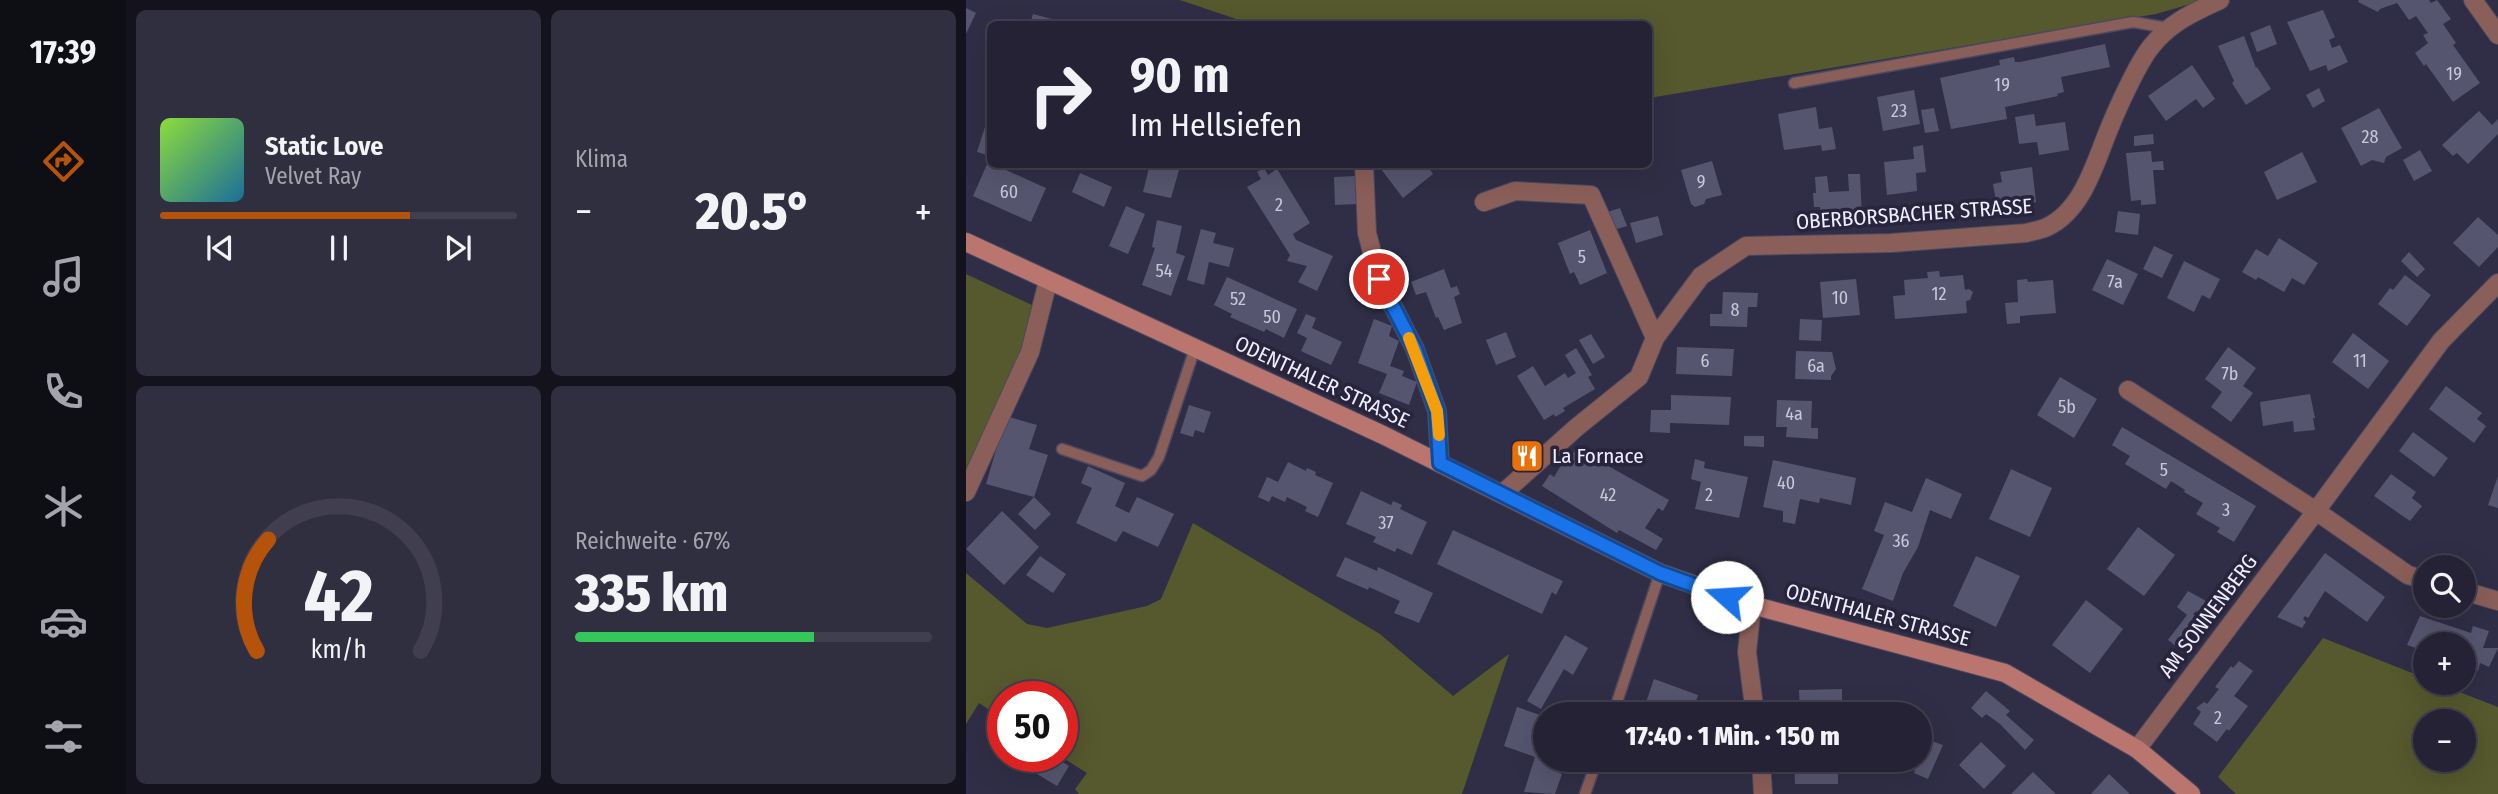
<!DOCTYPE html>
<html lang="de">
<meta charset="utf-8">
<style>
body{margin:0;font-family:"Fira Sans Condensed",sans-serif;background:#302f40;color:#f1f3f6;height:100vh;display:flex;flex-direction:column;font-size:26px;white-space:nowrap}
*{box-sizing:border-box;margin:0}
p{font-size:23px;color:#a3a4ac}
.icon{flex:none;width:38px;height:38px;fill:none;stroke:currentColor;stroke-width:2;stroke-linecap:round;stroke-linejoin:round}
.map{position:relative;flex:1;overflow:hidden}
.drawer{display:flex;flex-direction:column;gap:10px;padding:10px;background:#14131d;width:840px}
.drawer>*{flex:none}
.top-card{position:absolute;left:21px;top:21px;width:665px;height:147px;border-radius:10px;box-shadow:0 7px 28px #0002,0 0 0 2px #413f4f;background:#242234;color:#f1f3f6;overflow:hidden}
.tools{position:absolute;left:1447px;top:555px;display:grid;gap:14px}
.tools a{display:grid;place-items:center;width:63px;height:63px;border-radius:50%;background:#242234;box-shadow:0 7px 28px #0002,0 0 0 2px #413f4f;font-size:35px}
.speed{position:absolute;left:21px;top:681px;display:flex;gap:14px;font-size:35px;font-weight:700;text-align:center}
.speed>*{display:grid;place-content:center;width:91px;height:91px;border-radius:50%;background:#242234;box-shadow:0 7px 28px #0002,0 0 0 2px #413f4f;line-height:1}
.speed .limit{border:10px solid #d22;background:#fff;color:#111}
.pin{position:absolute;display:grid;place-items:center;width:60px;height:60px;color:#fff;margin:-30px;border:4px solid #fff;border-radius:50%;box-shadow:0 2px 7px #0007}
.me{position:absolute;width:77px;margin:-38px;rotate:289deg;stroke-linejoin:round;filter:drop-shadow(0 0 5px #0008)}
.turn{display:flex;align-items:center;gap:24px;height:147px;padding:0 28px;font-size:32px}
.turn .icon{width:91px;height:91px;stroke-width:2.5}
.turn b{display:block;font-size:49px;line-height:60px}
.big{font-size:52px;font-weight:800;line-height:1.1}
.drawer .widget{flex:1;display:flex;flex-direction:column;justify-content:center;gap:10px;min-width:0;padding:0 24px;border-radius:10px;background:#302f40}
.drawer .dial{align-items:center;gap:0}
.dial svg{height:182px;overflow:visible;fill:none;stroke:#413f4f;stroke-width:7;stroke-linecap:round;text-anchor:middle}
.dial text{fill:#f1f3f6;stroke:none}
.song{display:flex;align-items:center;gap:21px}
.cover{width:84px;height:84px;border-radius:10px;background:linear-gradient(135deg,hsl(90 70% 55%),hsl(200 70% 35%))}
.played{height:7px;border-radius:4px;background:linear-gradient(90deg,#b45309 70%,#413f4f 70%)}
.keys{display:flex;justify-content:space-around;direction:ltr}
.heat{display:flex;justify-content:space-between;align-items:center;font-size:38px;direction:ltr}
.charge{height:10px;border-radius:5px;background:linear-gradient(90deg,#34c759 67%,#413f4f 0)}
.drawer .tiles{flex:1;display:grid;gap:10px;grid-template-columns:repeat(2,1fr)}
.trip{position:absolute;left:567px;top:702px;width:399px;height:70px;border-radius:35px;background:#242234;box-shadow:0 7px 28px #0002,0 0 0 2px #413f4f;font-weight:800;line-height:70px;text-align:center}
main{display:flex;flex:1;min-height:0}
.tabs{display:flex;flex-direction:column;width:126px;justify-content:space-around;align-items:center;background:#0e0e15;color:#a3a4ac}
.tabs .icon{width:49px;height:49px}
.tabs .current{color:#b45309}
.tabs b{font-size:32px;color:#f1f3f6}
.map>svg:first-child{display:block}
</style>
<main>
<nav class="tabs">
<b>17:39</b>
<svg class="icon current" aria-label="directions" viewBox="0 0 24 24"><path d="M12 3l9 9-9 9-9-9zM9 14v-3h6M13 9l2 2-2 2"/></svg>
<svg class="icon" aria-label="music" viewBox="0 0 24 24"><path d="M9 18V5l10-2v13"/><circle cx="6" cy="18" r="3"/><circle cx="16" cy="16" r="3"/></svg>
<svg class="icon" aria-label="phone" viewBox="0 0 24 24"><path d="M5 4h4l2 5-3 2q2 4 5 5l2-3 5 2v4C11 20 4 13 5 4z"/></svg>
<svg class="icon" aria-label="climate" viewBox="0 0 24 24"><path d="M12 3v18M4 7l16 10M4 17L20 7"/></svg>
<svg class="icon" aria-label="car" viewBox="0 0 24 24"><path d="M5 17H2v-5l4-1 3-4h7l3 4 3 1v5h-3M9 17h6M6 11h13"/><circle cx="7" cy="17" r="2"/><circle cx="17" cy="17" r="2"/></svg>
<svg class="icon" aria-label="filters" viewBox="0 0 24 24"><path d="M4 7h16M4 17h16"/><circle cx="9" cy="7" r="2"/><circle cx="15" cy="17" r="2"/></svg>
</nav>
<section class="drawer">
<div class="tiles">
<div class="widget">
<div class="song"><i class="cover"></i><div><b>Static Love</b><p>Velvet Ray</p></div></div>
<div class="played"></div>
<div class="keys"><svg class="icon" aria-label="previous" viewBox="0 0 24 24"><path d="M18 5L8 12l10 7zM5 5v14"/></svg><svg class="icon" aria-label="pause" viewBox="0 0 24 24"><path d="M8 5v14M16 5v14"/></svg><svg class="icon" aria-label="next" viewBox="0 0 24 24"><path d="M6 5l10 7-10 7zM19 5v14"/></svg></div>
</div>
<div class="widget"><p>Klima</p>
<div class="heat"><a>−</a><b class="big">20.5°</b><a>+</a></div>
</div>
<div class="widget dial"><svg viewBox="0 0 100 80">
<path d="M14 69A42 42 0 1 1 86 69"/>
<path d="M14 69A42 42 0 0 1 19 20" stroke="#b45309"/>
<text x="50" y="56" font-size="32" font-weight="700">42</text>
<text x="50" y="72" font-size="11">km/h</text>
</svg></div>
<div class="widget"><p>Reichweite · 67%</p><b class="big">335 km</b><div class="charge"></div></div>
</div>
</section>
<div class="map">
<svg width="1532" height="794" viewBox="0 0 1532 794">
<rect width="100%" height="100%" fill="#302e46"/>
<g fill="#56592d" fill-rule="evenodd">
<path d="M214,0H1238L1190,14L683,98L682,24H285Z"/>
<path d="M0,274L68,306L49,368L0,484Z"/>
<path d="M227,523L414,634L487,696L543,654L496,794H113L109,789L121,773L94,756H96V696H37V719L13,703L0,724V573L61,624L81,628L181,606L195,599Z"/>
<path d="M1357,638L1459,678L1460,682L1470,683L1532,707V794H1270L1252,777ZM1498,721V760H1460V721Z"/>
</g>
<g fill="#56556f">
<path d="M1393,0H1463L1465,3L1471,0L1485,19L1477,24L1490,43L1487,45L1514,83L1487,102L1460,64L1458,66L1449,53L1462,43L1457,35L1462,33L1450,16L1443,20L1431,3L1414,9L1412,12L1392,2Z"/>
<path d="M0,8L10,13L0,34Z"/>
<path d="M1357,10L1369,37L1363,40L1366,48L1374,45L1382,62L1362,71L1360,65L1344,71L1321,22Z"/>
<path d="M67,14L97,22L96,24H64Z"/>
<path d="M1304,25L1311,44L1291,52L1284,33Z"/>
<path d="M1278,36L1290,68L1291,67L1305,89L1280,105L1266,83L1268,81L1252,46Z"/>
<path d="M1139,44L1144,67L1095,77L1098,92L1091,94L1092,96L1039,107L1041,119L985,129L974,78L1034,65L1033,60L1048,57L1049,62H1054Z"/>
<path d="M1226,65L1249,99L1237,108L1230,99L1200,121L1182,96Z"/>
<path d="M1353,88L1359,101L1347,108L1340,95Z"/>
<path d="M948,90L954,124L917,131L911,97Z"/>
<path d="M850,107L853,129L866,127L870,149L856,151L855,145L818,150L812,114Z"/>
<path d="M968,108L973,131L959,133L955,110Z"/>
<path d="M1413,108L1436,148L1420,157L1418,163L1406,160L1395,166L1375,128Z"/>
<path d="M24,111V156L11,152Z"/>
<path d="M1513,111L1526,125L1532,119V134L1502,164L1491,153L1487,156L1476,145Z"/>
<path d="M1068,114L1070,126L1099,122L1103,150L1073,155L1071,142L1053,144L1049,117Z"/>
<path d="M1187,134L1188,144L1168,146V136Z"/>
<path d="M957,145L960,172L950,173L951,191L921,195L918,162L948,159L947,147Z"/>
<path d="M1454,150L1466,171L1448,181L1437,160Z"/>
<path d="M1185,151L1186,162L1197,161L1198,170H1187L1190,204L1175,205V200L1165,201L1160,153Z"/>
<path d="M1336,152L1351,182L1311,200L1298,172Z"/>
<path d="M746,161L756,195L740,199L738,204L729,207L725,204L715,170Z"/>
<path d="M22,162L80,188L65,222L7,196Z"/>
<path d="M184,164H205L204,168L213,170L205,198L177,192Z"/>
<path d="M421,164H460L467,174L437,198L415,169Z"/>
<path d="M1066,167L1070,202L1052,205V208L1032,212L1027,184L1036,182L1034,172Z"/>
<path d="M298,168L302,175L311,169L344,223L327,234L330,240L367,256L351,291L332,282L341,266L321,261L324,255L281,187L295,179L291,172Z"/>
<path d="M114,173L146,187L138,207L106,192Z"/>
<path d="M882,174H894L896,218L855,221L854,207H848L847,193H850L849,177L861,176L863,192L883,191Z"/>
<path d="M389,176L390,204L369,205L368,177Z"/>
<path d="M160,206L179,214L162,254L143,246Z"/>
<path d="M654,208L661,226L648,230L641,212Z"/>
<path d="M1152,211L1174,214L1172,235L1149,232Z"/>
<path d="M692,216L697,235L670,243L664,223Z"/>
<path d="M1512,217L1532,235V247L1513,267L1487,243Z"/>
<path d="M191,220L216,226L210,253L219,256L205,296L176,285L189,248L186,247Z"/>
<path d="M235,229L250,233L247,243L268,248L263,267L243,262L238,285L221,280Z"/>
<path d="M624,230L641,273L614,285L608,272L604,274L592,243Z"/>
<path d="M1313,238L1352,263L1338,285L1326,278L1318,292L1292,277L1290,280L1276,272L1290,249L1302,256Z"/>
<path d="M1188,246L1207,255L1196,278L1177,269Z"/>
<path d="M1443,252L1459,269L1451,277L1435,261Z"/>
<path d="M1141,259L1172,274L1157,305L1126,290Z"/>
<path d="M1218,261L1254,279L1244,299L1236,295L1228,312L1201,298Z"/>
<path d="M478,269L485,288L491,286L494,294L488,297L496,323L478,330L472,317L470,318L460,292L450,295L445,282Z"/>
<path d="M973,271L974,277L997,275L999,290L1003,289L1007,292L1004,300L1000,301L1001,313L929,319L927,296L939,295L938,280L962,278L961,272Z"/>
<path d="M1439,275L1465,295L1441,326L1412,304L1424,288L1427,290Z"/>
<path d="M261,277L331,309L318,338L300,329L298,332L264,317L266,314L248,305Z"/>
<path d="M890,279L894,315L857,318L854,282Z"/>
<path d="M1061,279L1062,282L1087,280L1090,313L1054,316V323L1041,324L1039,303L1052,302L1051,280Z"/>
<path d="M757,292L792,293L791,307H782L781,327L744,326V314H756Z"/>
<path d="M340,314L350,318L346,328L376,342L365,365L335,351L341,338L331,333Z"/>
<path d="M408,319L426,326L423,336L433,341L424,366L438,371L436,376L451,382L443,405L413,393L421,374L392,363Z"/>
<path d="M834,319L856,320L855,341L833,340Z"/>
<path d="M540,332L550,357L530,365L520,340Z"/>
<path d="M1387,333L1423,361L1402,389L1366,362Z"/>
<path d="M625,334L639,357L627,364L613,340Z"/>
<path d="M711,347L768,349L766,376L710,374Z"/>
<path d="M1262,347L1290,368L1277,386L1287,393L1265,422L1245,407L1256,392L1239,379Z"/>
<path d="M610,348L626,375L622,377L629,389L597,408L599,411L589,417L588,414L578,420L551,376L567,366L579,386L599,373L602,378L610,373L599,355Z"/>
<path d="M830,351L866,352L870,369L865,376V380L829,379Z"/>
<path d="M1094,377L1131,399L1108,438L1071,415Z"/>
<path d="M1480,386L1516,413L1511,419L1520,426L1508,443L1463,409Z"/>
<path d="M1344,394L1349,418H1347L1349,430L1328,432L1327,421L1297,426L1294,402Z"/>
<path d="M705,395L765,397L763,425L704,423V433L684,432L685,410H705Z"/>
<path d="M811,400L846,401L845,428H852V439L820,437L821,427H810Z"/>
<path d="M223,405L245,412L238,433L229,430L227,437L214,433Z"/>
<path d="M40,416L71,425L63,449L82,455L68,497L20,484Z"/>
<path d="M1156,427L1290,506L1268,542L1251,532L1254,528L1230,514L1237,503L1218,492L1219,490L1205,481L1200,489L1159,464L1164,456L1146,445Z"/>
<path d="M1447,432L1482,458L1468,477L1433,451Z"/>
<path d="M778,436H798V447L778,446Z"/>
<path d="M610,448L703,500L697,511L692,508L679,528L697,539L690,550L653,530L651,533L576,486L584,474L588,477L601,455L605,458Z"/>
<path d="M729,459L739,462L738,468L782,477L773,518L729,509L735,482L725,479Z"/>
<path d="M807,460L890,478L885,505L854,498L853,503L834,499L829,524L817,522V511L797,507Z"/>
<path d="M322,462L340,471L341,468L350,472L349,475L367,483L352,517L339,511L341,507L321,497L319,502L306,496L303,502L292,497L301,477L312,482Z"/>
<path d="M122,466L159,483L149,506L163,513L171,497L208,514L192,547L157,531L150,542L110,523L126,488L115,483Z"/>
<path d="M1045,469L1086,488L1064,537L1023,519Z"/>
<path d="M1425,474L1450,492L1446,498L1456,506L1444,521L1408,496Z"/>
<path d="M1532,476V508L1522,505Z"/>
<path d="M960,478L996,494L985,519L964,510L952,547L937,573L927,601L896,589L918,535L908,531L919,502L946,512Z"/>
<path d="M395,491L425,505L427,501L436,505L434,509L461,522L446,555L431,548L429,552L407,542L410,537L380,524Z"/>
<path d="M68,497L85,514L69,530L52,514Z"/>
<path d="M36,511L73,547L38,585L0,549Z"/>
<path d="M1172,527L1209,555L1178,596L1141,569Z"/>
<path d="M487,530L597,581L590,595L586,592L576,614L471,564Z"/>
<path d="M1359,553L1419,597L1401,622L1359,591L1342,618L1339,616L1337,619L1340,622L1336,628L1311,617Z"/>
<path d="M74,556L100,574L87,593L60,575Z"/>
<path d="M1010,556L1054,576L1030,627L987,606Z"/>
<path d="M379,557L411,571L412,567L467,593L453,623L428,613L434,601L403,587L402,590L370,576Z"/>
<path d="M1222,591L1240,601L1232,613L1230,611L1227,614L1243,626L1222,655L1202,640L1221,615L1211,607Z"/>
<path d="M1120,600L1157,629L1124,673L1086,645Z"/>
<path d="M1454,616L1505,633L1507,626L1523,631L1517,648H1532L1523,667L1514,663L1512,671L1498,670V644H1460V656L1455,655L1456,650L1441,645Z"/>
<path d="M599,635L622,648L607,675L598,669L575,709L561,701Z"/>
<path d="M1273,661L1287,671L1268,696L1282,706L1263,731L1261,729L1251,742L1227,724L1235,712L1230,708L1238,702L1241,704L1253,689L1249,687L1265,666L1267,668Z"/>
<path d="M688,679L732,695L728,707L732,708L730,714H688L689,711L678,708Z"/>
<path d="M876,689V714H834L833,690Z"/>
<path d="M1020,691L1044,711L1040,715L1068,740L1059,750L1034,724L1020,714L1016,718L1005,708Z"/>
<path d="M551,707L577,716L569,739L578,743L574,755L579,757V760L597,763L593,773L596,774L589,794L558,792L569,757L538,746Z"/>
<path d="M954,737L977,745L962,779L948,773L949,770L938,765L936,768L920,761L921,760H954Z"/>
<path d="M1015,742L1040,766L1018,789L993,765Z"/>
<path d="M41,756H87L103,766L91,786Z"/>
<path d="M828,760H872V784H829Z"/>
<path d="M1067,772L1090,794H1045Z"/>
<path d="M1143,774L1164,794H1125Z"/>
</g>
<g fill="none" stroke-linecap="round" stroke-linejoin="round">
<defs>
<g id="service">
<path d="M828,83L1167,22L1202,28"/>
<path d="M96,449L176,476L185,470L193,457L229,348"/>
<path d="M647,714L694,573"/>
<path d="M619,794L631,760"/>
</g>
<g id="minor">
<path d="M1507,0L1532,35"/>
<path d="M398,164L401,233L413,279L449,349L471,411L474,463"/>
<path d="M518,202L549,191L625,195L689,338"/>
<path d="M1162,390L1350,511L1442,575L1460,580"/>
<path d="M0,492L64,352L82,281"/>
<path d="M536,494L611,427L673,377L689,338L735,276L780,246L925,243L1060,233C1067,231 1075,230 1081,227C1117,210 1129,163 1143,129C1151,109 1171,65 1184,48C1203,23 1226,13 1254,0"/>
<path d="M1498,591L1532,601"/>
<path d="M786,605L781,652L789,714"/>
<path d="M1171,749L1350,511L1475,341L1532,283"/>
<path d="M795,760L797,794"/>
</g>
<path id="secondary" d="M0,242L417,435L694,573L786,605L1039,673L1171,749L1225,794"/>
</defs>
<use href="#service" stroke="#4b4960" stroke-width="13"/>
<use href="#minor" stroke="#4b4960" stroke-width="20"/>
<use href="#secondary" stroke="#4b4960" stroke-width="20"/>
<use href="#service" stroke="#8a5e59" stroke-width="10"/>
<use href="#minor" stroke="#8a5e59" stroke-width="18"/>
<use href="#secondary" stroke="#ba766e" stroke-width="18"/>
</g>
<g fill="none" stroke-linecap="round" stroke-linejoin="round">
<defs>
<path id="route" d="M413,279L449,349L471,411L474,463L694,573L761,597"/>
</defs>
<use href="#route" stroke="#114b97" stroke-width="18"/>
<use href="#route" stroke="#1a73e8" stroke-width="12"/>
<path stroke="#f59e0b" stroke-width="12" d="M443,338L471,411L473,435"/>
</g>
<defs>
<symbol id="restaurant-square" viewBox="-11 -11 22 22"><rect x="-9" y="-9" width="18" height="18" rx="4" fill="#e8710a" stroke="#27243b"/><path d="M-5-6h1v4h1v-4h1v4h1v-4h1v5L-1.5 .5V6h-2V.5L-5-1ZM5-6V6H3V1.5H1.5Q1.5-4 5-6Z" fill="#fff"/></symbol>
</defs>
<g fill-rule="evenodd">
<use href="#restaurant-square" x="542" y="437" width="38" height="38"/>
</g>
<g text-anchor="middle" stroke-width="7" stroke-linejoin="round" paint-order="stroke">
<g font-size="18" fill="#c9c8da">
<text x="1488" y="80">19</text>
<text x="1036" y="91">19</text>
<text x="933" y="117">23</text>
<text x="1404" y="143">28</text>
<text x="735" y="188">9</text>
<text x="43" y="198">60</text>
<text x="313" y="211">2</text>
<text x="616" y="263">5</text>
<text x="198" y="277">54</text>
<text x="1149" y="288">7a</text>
<text x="973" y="300">12</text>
<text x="874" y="304">10</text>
<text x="272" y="305">52</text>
<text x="769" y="316">8</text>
<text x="306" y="323">50</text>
<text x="739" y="367">6</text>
<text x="1394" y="367">11</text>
<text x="850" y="372">6a</text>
<text x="1264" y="380">7b</text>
<text x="1101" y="413">5b</text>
<text x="828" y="420">4a</text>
<text x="1198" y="476">5</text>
<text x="820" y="489">40</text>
<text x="642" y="501">42</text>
<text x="743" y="501">2</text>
<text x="1260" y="516">3</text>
<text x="420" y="529">37</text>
<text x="935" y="547">36</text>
<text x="1252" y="724">2</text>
</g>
<g font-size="21" fill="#efeefe" stroke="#27243b">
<text transform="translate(948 214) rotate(-4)" y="7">OBERBORSBACHER STRASSE</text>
<text transform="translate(356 382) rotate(25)" y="7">ODENTHALER STRASSE</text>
<text transform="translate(912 615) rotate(15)" y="7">ODENTHALER STRASSE</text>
<text transform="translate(1242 616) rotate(-53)" y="7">AM SONNENBERG</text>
</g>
<g font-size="21" fill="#efeefe" stroke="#27243b" text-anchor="start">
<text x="586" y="463">La Fornace</text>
</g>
</g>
</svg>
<div class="tools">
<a><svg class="icon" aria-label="search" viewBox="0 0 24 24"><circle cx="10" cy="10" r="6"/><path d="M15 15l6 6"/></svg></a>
<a>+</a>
<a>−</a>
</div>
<div class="speed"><div class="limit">50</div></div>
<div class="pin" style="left:413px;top:279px;background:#d93025"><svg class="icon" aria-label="arrive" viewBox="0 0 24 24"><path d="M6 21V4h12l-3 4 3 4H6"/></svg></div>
<svg class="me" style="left:761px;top:597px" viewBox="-20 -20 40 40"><circle r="19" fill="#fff"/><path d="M0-13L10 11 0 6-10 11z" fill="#1a73e8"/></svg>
<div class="trip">17:40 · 1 Min. · 150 m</div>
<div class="top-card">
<div class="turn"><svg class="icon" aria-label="right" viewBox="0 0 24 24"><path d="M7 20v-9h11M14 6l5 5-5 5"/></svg><div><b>90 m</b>Im Hellsiefen</div></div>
</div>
</div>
</main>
